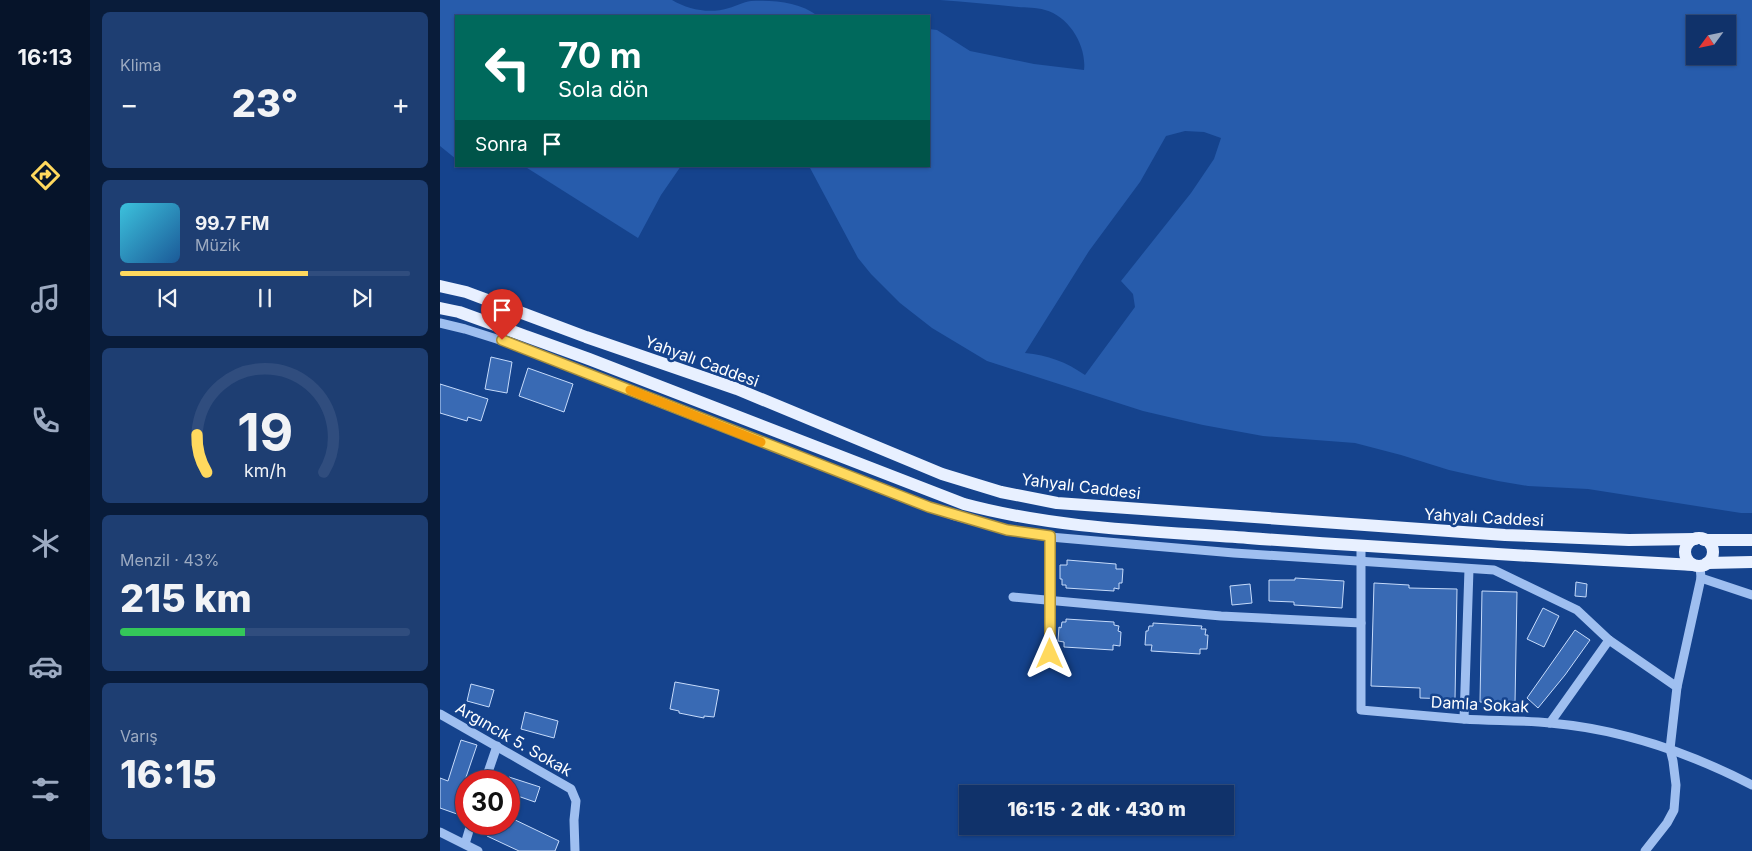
<!DOCTYPE html>
<html lang="tr">
<meta charset="utf-8">
<style>
body{margin:0;font-family:Inter,sans-serif;background:#1e3e72;color:#f1f3f6;height:100vh;display:flex;flex-direction:column;font-size:19px;white-space:nowrap}
*{box-sizing:border-box;margin:0}
p{font-size:16px;color:#9caac1}
.icon{flex:none;width:28px;height:28px;fill:none;stroke:currentColor;stroke-width:2;stroke-linecap:round;stroke-linejoin:round}
.map{position:relative;flex:1;overflow:hidden}
.drawer{display:flex;flex-direction:column;gap:12px;padding:12px;background:#091c3a;width:350px}
.drawer>*{flex:none}
.banner{position:absolute;left:15px;top:15px;width:475px;height:152px;border-radius:0px;box-shadow:0 1px 4px #0004,0 0 0 1px #304d7e;background:#00695c;color:#fff;overflow:hidden}
.needle{width:32px;rotate:237deg}
.fabs{position:absolute;left:1246px;top:15px;display:grid;gap:10px}
.fabs a{display:grid;place-items:center;width:50px;height:50px;border-radius:0px;background:#10326a;box-shadow:0 1px 4px #0004,0 0 0 1px #304d7e;font-size:25px}
.speed{position:absolute;left:15px;top:770px;display:flex;gap:10px;font-size:25px;font-weight:700;text-align:center}
.speed>*{display:grid;place-content:center;width:65px;height:65px;border-radius:50%;background:#10326a;box-shadow:0 1px 4px #0004,0 0 0 1px #304d7e;line-height:1}
.speed .limit{border:8px solid #d22;background:#fff;color:#111}
.pin{position:absolute;display:grid;place-items:center;width:42px;height:42px;color:#fff;margin:-51px -21px;border-radius:50% 50% 50% 0;rotate:-45deg;box-shadow:0 0 5px #0007}
.pin .icon{rotate:45deg}
.me{position:absolute;width:55px;margin:-28px;rotate:0deg;stroke-linejoin:round;filter:drop-shadow(0 0 4px #0008)}
.turn{display:flex;align-items:center;gap:18px;height:105px;padding:0 20px;font-size:22px}
.turn .icon{width:65px;height:65px;stroke-width:2.5}
.turn b{display:block;font-size:35px;line-height:42px}
.then{display:flex;align-items:center;height:48px;padding:0 20px;background:#0003;gap:10px;font-size:19px}
.big{font-size:38px;font-weight:800;line-height:1.1}
.drawer .widget{flex:1;display:flex;flex-direction:column;justify-content:center;gap:8px;min-width:0;padding:0 18px;border-radius:8px;background:#1e3e72}
.drawer .dial{align-items:center;gap:0}
.dial svg{height:130px;overflow:visible;fill:none;stroke:#304d7e;stroke-width:7;stroke-linecap:round;text-anchor:middle}
.dial text{fill:#f1f3f6;stroke:none}
.song{display:flex;align-items:center;gap:15px}
.cover{width:60px;height:60px;border-radius:8px;background:linear-gradient(135deg,hsl(190 70% 55%),hsl(210 70% 35%))}
.played{height:5px;border-radius:2px;background:linear-gradient(90deg,#ffd95e 65%,#304d7e 65%)}
.keys{display:flex;justify-content:space-around;direction:ltr}
.heat{display:flex;justify-content:space-between;align-items:center;font-size:28px;direction:ltr}
.charge{height:8px;border-radius:4px;background:linear-gradient(90deg,#34c759 43%,#304d7e 0)}
.trip{position:absolute;left:519px;top:785px;width:275px;height:50px;border-radius:0px;background:#10326a;box-shadow:0 1px 4px #0004,0 0 0 1px #304d7e;font-weight:800;line-height:50px;text-align:center}
main{display:flex;flex:1;min-height:0}
.menu{display:flex;flex-direction:column;width:90px;justify-content:space-around;align-items:center;background:#06142a;color:#9caac1}
.menu .icon{width:35px;height:35px}
.menu .active{color:#ffd95e}
.menu b{font-size:22px;color:#f1f3f6}
.map>svg:first-child{display:block}
</style>
<main>
<nav class="menu">
<b>16:13</b>
<svg class="icon active" aria-label="directions" viewBox="0 0 24 24"><path d="M12 3l9 9-9 9-9-9zM9 14v-3h6M13 9l2 2-2 2"/></svg>
<svg class="icon" aria-label="music" viewBox="0 0 24 24"><path d="M9 18V5l10-2v13"/><circle cx="6" cy="18" r="3"/><circle cx="16" cy="16" r="3"/></svg>
<svg class="icon" aria-label="phone" viewBox="0 0 24 24"><path d="M5 4h4l2 5-3 2q2 4 5 5l2-3 5 2v4C11 20 4 13 5 4z"/></svg>
<svg class="icon" aria-label="climate" viewBox="0 0 24 24"><path d="M12 3v18M4 7l16 10M4 17L20 7"/></svg>
<svg class="icon" aria-label="car" viewBox="0 0 24 24"><path d="M5 17H2v-5l4-1 3-4h7l3 4 3 1v5h-3M9 17h6M6 11h13"/><circle cx="7" cy="17" r="2"/><circle cx="17" cy="17" r="2"/></svg>
<svg class="icon" aria-label="filters" viewBox="0 0 24 24"><path d="M4 7h16M4 17h16"/><circle cx="9" cy="7" r="2"/><circle cx="15" cy="17" r="2"/></svg>
</nav>
<section class="drawer">
<div class="widget"><p>Klima</p>
<div class="heat"><a>−</a><b class="big">23°</b><a>+</a></div>
</div>
<div class="widget">
<div class="song"><i class="cover"></i><div><b>99.7 FM</b><p>Müzik</p></div></div>
<div class="played"></div>
<div class="keys"><svg class="icon" aria-label="previous" viewBox="0 0 24 24"><path d="M18 5L8 12l10 7zM5 5v14"/></svg><svg class="icon" aria-label="pause" viewBox="0 0 24 24"><path d="M8 5v14M16 5v14"/></svg><svg class="icon" aria-label="next" viewBox="0 0 24 24"><path d="M6 5l10 7-10 7zM19 5v14"/></svg></div>
</div>
<div class="widget dial"><svg viewBox="0 0 100 80">
<path d="M14 69A42 42 0 1 1 86 69"/>
<path d="M14 69A42 42 0 0 1 8 46" stroke="#ffd95e"/>
<text x="50" y="56" font-size="32" font-weight="700">19</text>
<text x="50" y="72" font-size="11">km/h</text>
</svg></div>
<div class="widget"><p>Menzil · 43%</p><b class="big">215 km</b><div class="charge"></div></div>
<div class="widget"><p>Varış</p><b class="big">16:15</b></div>
</section>
<div class="map">
<svg width="1312" height="851" viewBox="0 0 1312 851">
<rect width="100%" height="100%" fill="#15438d"/>
<g fill="#275cac" fill-rule="evenodd">
<path d="M0,0H232C249,10 270,14 289,8C296,6 303,2 311,1C335,0 359,2 378,16H16V159L0,146Z"/>
<path d="M500,0H1312V513H1301L1148,489L1088,486L1058,481L1009,470L961,455L915,443L823,436L763,425L703,411L547,361L492,328L460,303L431,274L418,258L369,166H489V29L497,30L530,51L594,64L644,70C647,46 629,16 605,10C596,7 586,8 578,7C552,4 526,2 500,0ZM1255,24H1288V56H1255ZM745,131L764,132L781,138L774,159L751,193L681,281L693,294L695,307L645,375C626,362 608,355 585,353L649,251L700,182L726,136Z"/>
<path d="M84,166H241L221,195L198,238Z"/>
</g>
<g fill="#396ab4" stroke="#c6dbfb">
<path d="M51,357L72,362L67,393L45,389Z"/>
<path d="M88,368L133,384L124,412L79,396Z"/>
<path d="M0,384L48,399L41,421L28,417L27,421L0,413Z"/>
<path d="M627,560L676,564V569H683L682,583H679V589L674,588V591L626,588V585H622V579H620V565H627Z"/>
<path d="M855,578L904,581L902,608L854,605V602L829,601V580H855Z"/>
<path d="M1136,582L1147,584L1146,597L1135,596Z"/>
<path d="M934,583L969,585V588L1017,589L1015,699L980,698V688L931,686Z"/>
<path d="M810,584L812,603L792,605L790,586Z"/>
<path d="M1042,591L1077,592L1075,703L1040,702Z"/>
<path d="M1103,608L1119,616L1104,647L1087,639Z"/>
<path d="M626,619L674,622V625L679,626L678,631L681,632L680,646L673,645V650L624,647V642L618,641L619,627L621,628L622,622H626Z"/>
<path d="M713,623L762,626L761,629H766L765,635H768L767,649H760V654L711,651L712,645H705L706,631H708L709,626H713Z"/>
<path d="M1135,630L1150,640L1125,675L1098,708L1087,698Z"/>
<path d="M235,682L279,690L274,717L264,716V718L239,713V711L230,709Z"/>
<path d="M31,684L54,690L49,707L27,701Z"/>
<path d="M85,712L118,721L114,738L81,729Z"/>
<path d="M21,740L37,745L23,786L26,787L17,814L0,808V778L8,781Z"/>
<path d="M69,777L100,787L95,802L69,793Z"/>
<path d="M69,817L119,841L115,851H79L47,836L53,824H69Z"/>
</g>
<g fill="none" stroke-linecap="round" stroke-linejoin="round">
<g stroke="#9fbff0" stroke-width="9">
<path d="M0,323L25,329L63,341L489,507L515,516L567,530L610,537L794,553L1054,570L1137,610L1169,640L1237,687"/>
<path d="M921,546V710C955,713 989,716 1023,719C1052,721 1081,720 1110,723C1180,729 1250,753 1312,785"/>
<path d="M1260,566L1261,578L1312,595"/>
<path d="M573,597L781,616L921,623"/>
<path d="M610,654V537"/>
<path d="M0,714L131,789L136,801L134,820L135,851"/>
<path d="M1024,719L1029,569"/>
<path d="M1110,723L1169,640"/>
<path d="M45,781L57,746"/>
<path d="M0,832L38,851"/>
<path d="M25,844L31,824"/>
<path d="M1205,851L1227,823L1234,810L1236,785L1233,761L1230,749L1237,687L1261,578"/>
</g>
<g stroke="#e8f0ff" stroke-width="12">
<path d="M0,286L26,292L146,337L297,389L502,474L561,492L617,503L1065,535L1189,540L1255,539"/>
<path d="M0,308L19,312L149,359L524,504C617,529 713,531 808,538C956,549 1105,557 1253,565"/>
<circle cx="1259" cy="552" r="14"/>
<path d="M1264,540H1312"/>
<path d="M1267,563L1312,562"/>
</g>
</g>
<g fill="none" stroke-linecap="round" stroke-linejoin="round">
<defs>
<path id="route" d="M62,340L489,507L567,530L610,536V654"/>
</defs>
<use href="#route" stroke="#a68d3d" stroke-width="12"/>
<use href="#route" stroke="#ffd95e" stroke-width="9"/>
<path stroke="#f59e0b" stroke-width="9" d="M190,390L321,442"/>
</g>
<g text-anchor="middle" stroke-width="5" stroke-linejoin="round" paint-order="stroke">
<g font-size="16" fill="#fff" stroke="#15438d">
<text transform="translate(262 361) rotate(20)" y="6">Yahyalı Caddesi</text>
<text transform="translate(641 486) rotate(7)" y="6">Yahyalı Caddesi</text>
<text transform="translate(1044 517) rotate(3)" y="6">Yahyalı Caddesi</text>
<text transform="translate(1040 704) rotate(3)" y="6">Damla Sokak</text>
<text transform="translate(74 739) rotate(30)" y="6">Argıncık 5. Sokak</text>
</g>
</g>
</svg>
<div class="fabs">
<a><svg class="needle" viewBox="-14 -14 28 28"><path d="M0-13l5 13h-10z" fill="#e53935"/><path d="M0 13l5-13h-10z" fill="#9caac1"/></svg></a>
</div>
<div class="speed"><div class="limit">30</div></div>
<div class="pin" style="left:62px;top:340px;background:#d93025"><svg class="icon" aria-label="arrive" viewBox="0 0 24 24"><path d="M6 21V4h12l-3 4 3 4H6"/></svg></div>
<svg class="me" style="left:610px;top:654px" viewBox="-20 -20 40 40"><path d="M0-17L14 15 0 8-14 15z" fill="#ffd95e" stroke="#fff" stroke-width="4"/></svg>
<div class="trip">16:15 · 2 dk · 430 m</div>
<div class="banner">
<div class="turn"><svg class="icon" aria-label="left" viewBox="0 0 24 24"><path d="M17 20v-9H6M10 6l-5 5 5 5"/></svg><div><b>70 m</b>Sola dön</div></div>
<div class="then">Sonra<svg class="icon" aria-label="arrive" viewBox="0 0 24 24"><path d="M6 21V4h12l-3 4 3 4H6"/></svg></div>
</div>
</div>
</main>
